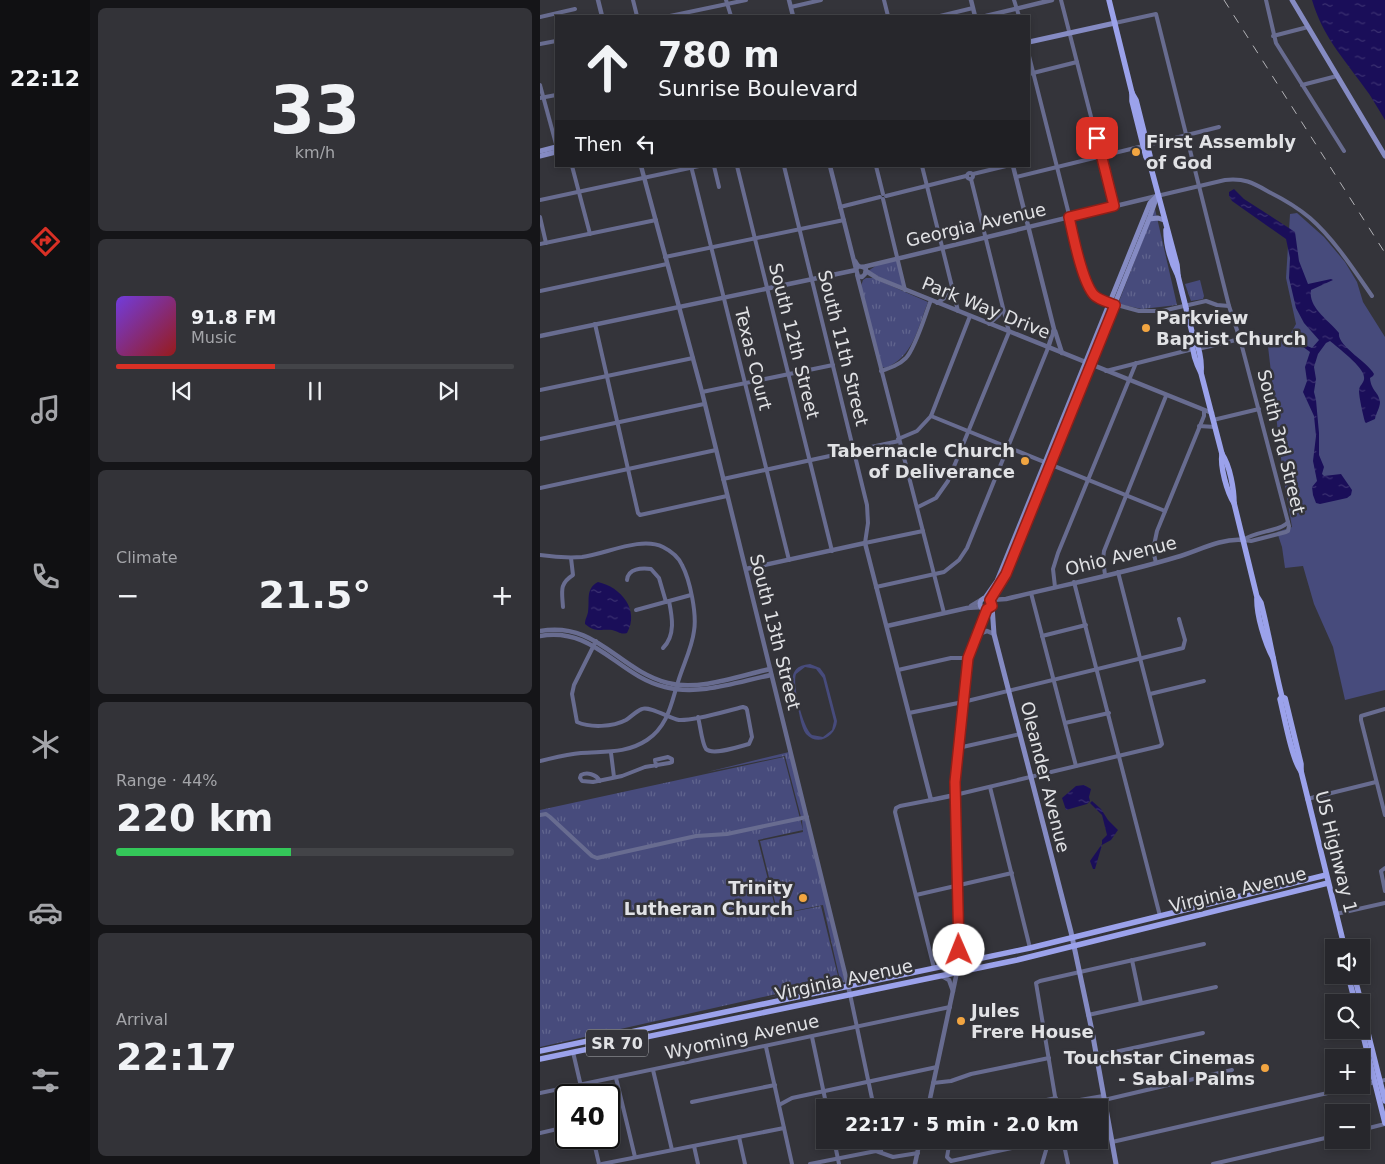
<!DOCTYPE html>
<meta charset="utf-8">
<style>
body{margin:0;font-family:"DejaVu Sans",sans-serif;background:#333338;color:#f1f3f6;height:100vh;display:flex;flex-direction:column;font-size:19px;white-space:nowrap}
*{box-sizing:border-box;margin:0}
p{font-size:16px;color:#a4a5a9}
.icon{flex:none;width:28px;height:28px;fill:none;stroke:currentColor;stroke-width:2;stroke-linecap:round;stroke-linejoin:round}
.map{position:relative;flex:1;overflow:hidden}
.panel{display:flex;flex-direction:column;gap:8px;padding:8px;background:#151518;width:450px}
.panel>*{flex:none}
.hud{position:absolute;left:15px;top:15px;width:475px;height:152px;border-radius:0px;box-shadow:0 2px 8px #0003,0 0 0 1px #434448;background:#27272c;color:#f1f3f6;overflow:hidden}
.tools{position:absolute;left:785px;top:939px;display:grid;gap:10px}
.tools a{display:grid;place-items:center;width:45px;height:45px;border-radius:0px;background:#27272c;box-shadow:0 2px 8px #0003,0 0 0 1px #434448;font-size:25px}
.speed{position:absolute;left:15px;top:1084px;display:flex;gap:10px;font-size:25px;font-weight:700;text-align:center}
.speed>*{display:grid;place-content:center;width:65px;height:65px;border-radius:50%;background:#27272c;box-shadow:0 2px 8px #0003,0 0 0 1px #434448;line-height:1}
.speed .limit{border:2px solid #111;border-radius:8px;background:#fff;color:#111}
.pin{position:absolute;display:grid;place-items:center;width:42px;height:42px;color:#fff;margin:-21px;border-radius:10px;box-shadow:0 2px 8px #0006}
.me{position:absolute;width:55px;margin:-28px;rotate:359deg;stroke-linejoin:round;filter:drop-shadow(0 0 4px #0008)}
.turn{display:flex;align-items:center;gap:18px;height:105px;padding:0 20px;font-size:22px}
.turn .icon{width:65px;height:65px;stroke-width:2.5}
.turn b{display:block;font-size:35px;line-height:42px}
.then{display:flex;align-items:center;height:48px;padding:0 20px;background:#0003;gap:10px;font-size:19px}
.big{font-size:38px;font-weight:700;line-height:1.1}
.panel .widget{flex:1;display:flex;flex-direction:column;justify-content:center;gap:8px;min-width:0;padding:0 18px;border-radius:8px;background:#333338}
.panel .dial{align-items:center;gap:0}
.dial b{font-size:65px;line-height:1}
.song{display:flex;align-items:center;gap:15px}
.cover{width:60px;height:60px;border-radius:8px;background:linear-gradient(135deg,hsl(260 70% 55%),hsl(0 70% 35%))}
.played{height:5px;border-radius:2px;background:linear-gradient(90deg,#d93025 40%,#434448 40%)}
.keys{display:flex;justify-content:space-around;direction:ltr}
.heat{display:flex;justify-content:space-between;align-items:center;font-size:28px;direction:ltr}
.charge{height:8px;border-radius:4px;background:linear-gradient(90deg,#34c759 44%,#434448 0)}
.trip{position:absolute;left:276px;top:1099px;width:292px;height:50px;border-radius:0px;background:#27272c;box-shadow:0 2px 8px #0003,0 0 0 1px #434448;font-weight:700;line-height:50px;text-align:center}
main{display:flex;flex:1;min-height:0}
.dock{display:flex;flex-direction:column;width:90px;justify-content:space-around;align-items:center;background:#101012;color:#a4a5a9}
.dock .icon{width:35px;height:35px}
.dock .current{color:#d93025}
.dock b{font-size:22px;color:#f1f3f6}
.map>svg:first-child{display:block}
</style>
<main>
<nav class="dock">
<b>22:12</b>
<svg class="icon current" aria-label="directions" viewBox="0 0 24 24"><path d="M12 3l9 9-9 9-9-9zM9 14v-3h6M13 9l2 2-2 2"/></svg>
<svg class="icon" aria-label="music" viewBox="0 0 24 24"><path d="M9 18V5l10-2v13"/><circle cx="6" cy="18" r="3"/><circle cx="16" cy="16" r="3"/></svg>
<svg class="icon" aria-label="phone" viewBox="0 0 24 24"><path d="M5 4h4l2 5-3 2q2 4 5 5l2-3 5 2v4C11 20 4 13 5 4z"/></svg>
<svg class="icon" aria-label="climate" viewBox="0 0 24 24"><path d="M12 3v18M4 7l16 10M4 17L20 7"/></svg>
<svg class="icon" aria-label="car" viewBox="0 0 24 24"><path d="M5 17H2v-5l4-1 3-4h7l3 4 3 1v5h-3M9 17h6M6 11h13"/><circle cx="7" cy="17" r="2"/><circle cx="17" cy="17" r="2"/></svg>
<svg class="icon" aria-label="filters" viewBox="0 0 24 24"><path d="M4 7h16M4 17h16"/><circle cx="9" cy="7" r="2"/><circle cx="15" cy="17" r="2"/></svg>
</nav>
<section class="panel">
<div class="widget dial"><b>33</b><p>km/h</p></div>
<div class="widget">
<div class="song"><i class="cover"></i><div><b>91.8 FM</b><p>Music</p></div></div>
<div class="played"></div>
<div class="keys"><svg class="icon" aria-label="previous" viewBox="0 0 24 24"><path d="M18 5L8 12l10 7zM5 5v14"/></svg><svg class="icon" aria-label="pause" viewBox="0 0 24 24"><path d="M8 5v14M16 5v14"/></svg><svg class="icon" aria-label="next" viewBox="0 0 24 24"><path d="M6 5l10 7-10 7zM19 5v14"/></svg></div>
</div>
<div class="widget"><p>Climate</p>
<div class="heat"><a>−</a><b class="big">21.5°</b><a>+</a></div>
</div>
<div class="widget"><p>Range · 44%</p><b class="big">220 km</b><div class="charge"></div></div>
<div class="widget"><p>Arrival</p><b class="big">22:17</b></div>
</section>
<div class="map">
<svg width="845" height="1164" viewBox="0 0 845 1164">
<defs>
<pattern id="park-tufts" width="24" height="20" patternUnits="userSpaceOnUse" patternTransform="scale(1.25)"><rect width="24" height="20" fill="#474b7c"/><path d="M3 7l-1-3M5 7V3M7 7l1-3M15 17l-1-3M17 17v-4M19 17l1-3" fill="none" stroke="#61658e"/></pattern>
<pattern id="water-ripples" width="26" height="14" patternUnits="userSpaceOnUse" patternTransform="scale(1.25)"><rect width="26" height="14" fill="#1a0e59"/><path d="M2 4q2-2 4 0t4 0M15 11q2-2 4 0t4 0" fill="none" stroke="#3b3171"/></pattern>
</defs>
<rect width="100%" height="100%" fill="#34343a"/>
<g fill="#474b7c" fill-rule="evenodd">
<path d="M757,213L784,237L805,262L817,282L823,302L845,337V690L805,700L793,647L774,604L763,566L745,568L742,547L737,532L752,527L743,475L727,338H748L756,324L746,278L750,214Z"/>
<path d="M270,664L280,668L285,675L297,721C296,736 278,747 266,734C261,727 260,716 258,708C254,691 243,666 270,664ZM265,667L276,669L283,678L294,721L292,730L283,737L272,735C263,728 252,685 256,674Z"/>
</g>
<g fill="url(#park-tufts)">
<path d="M615,209L637,305L602,309L578,304Z"/>
<path d="M357,260L363,287L337,276L328,271L337,265Z"/>
<path d="M326,278H333L388,302C378,327 373,358 345,368L342,367L321,286L323,280Z"/>
<path d="M660,280L664,296L663,299L651,301L645,284Z"/>
<path d="M249,752L265,816L261,817L245,756L167,772Z"/>
<path d="M244,757L263,830L218,840L237,915L281,906L299,980L0,1047V810Z"/>
<path d="M266,819L305,982L226,998L300,980L283,905L238,914L220,841L263,832L262,820Z"/>
</g>
<g fill="url(#water-ripples)">
<path d="M772,0H845V120C838,109 832,97 824,87C802,56 783,37 772,0Z"/>
<path d="M694,189L704,199L755,232L759,261L768,284L791,279L793,280L771,290C768,308 789,320 799,333C797,346 827,361 834,374L833,376L830,378C831,391 839,392 840,402C840,408 836,413 835,419L826,423L825,422C823,415 819,397 819,391C819,385 825,383 824,377C824,367 797,347 790,341L786,343L778,354L774,367L776,379L774,392L776,400L779,433V455L784,467L782,474L784,476L801,474L812,490L811,495L807,498L780,504L776,503L773,495L772,487L777,481L773,461L776,436L774,416L763,392L767,381L765,367L770,352L750,337L706,335V333L751,334L765,345L772,348L779,340L764,323L756,308L749,278L750,258L746,239L692,201L689,196V192Z"/>
<path d="M58,582C81,587 100,610 87,633C80,635 78,631 72,630C60,629 56,633 45,624C45,619 47,617 48,612C50,600 45,589 58,582Z"/>
<path d="M544,785L551,789L549,797L550,801L547,804L526,810L522,798L536,786Z"/>
<path d="M552,801L561,809L568,820L578,830L571,840L562,845L555,869H553L550,861L562,844V840L567,835L562,815L550,803Z"/>
</g>
<g fill="none" stroke-linecap="round" stroke-linejoin="round">
<g stroke="#686c90" stroke-width="4">
<path d="M93,0L97,16"/>
<path d="M186,0L191,16"/>
<path d="M344,0L348,16"/>
<path d="M474,0L479,16"/>
<path d="M521,0L574,206"/>
<path d="M726,0L736,43L804,151"/>
<path d="M251,7L281,0"/>
<path d="M130,16L206,0"/>
<path d="M400,16L433,8"/>
<path d="M0,17L35,9"/>
<path d="M575,23L616,14L689,306L700,339L749,526L748,531L746,532L711,541L703,540"/>
<path d="M733,36L768,27"/>
<path d="M0,44L16,41"/>
<path d="M489,56L545,278L554,295L577,305L599,311H622L666,301L677,305L689,306"/>
<path d="M489,74L537,62"/>
<path d="M0,85L16,144"/>
<path d="M762,85L797,76"/>
<path d="M0,98L16,95"/>
<path d="M607,145L679,127"/>
<path d="M32,166L50,234"/>
<path d="M151,166L249,560"/>
<path d="M174,166L179,187"/>
<path d="M197,166L292,551"/>
<path d="M244,166L327,505L328,523L325,543L383,531"/>
<path d="M336,166L343,194"/>
<path d="M382,166L418,311"/>
<circle cx="430" cy="176" r="3"/>
<path d="M433,174L466,166"/>
<path d="M476,177L603,146"/>
<path d="M346,196L426,176"/>
<path d="M617,196L685,180C706,178 713,183 731,193C745,200 758,208 770,218C794,239 814,270 832,296"/>
<path d="M343,199L365,290"/>
<path d="M0,200L159,166"/>
<path d="M300,207L340,197"/>
<path d="M0,217L6,243"/>
<path d="M0,244L116,220"/>
<path d="M125,257L304,220"/>
<path d="M317,275L404,613"/>
<path d="M0,291L127,264"/>
<path d="M397,303L409,295L412,289"/>
<path d="M55,324L98,513L100,515L187,496"/>
<path d="M449,324L459,315L463,309"/>
<path d="M658,349L700,339"/>
<path d="M341,371C350,368 359,365 366,358C376,347 385,315 391,300"/>
<path d="M566,371L653,349"/>
<path d="M0,390L153,358"/>
<path d="M162,392L293,365"/>
<path d="M391,416L625,511"/>
<path d="M673,420L719,409"/>
<path d="M659,426L675,427"/>
<path d="M0,439L164,404"/>
<path d="M358,439L377,431L391,416L430,316"/>
<path d="M183,479L359,441"/>
<path d="M0,488L176,450"/>
<path d="M378,507L396,498L408,481L469,332L431,179"/>
<path d="M703,540C715,531 742,531 748,522"/>
<path d="M0,555C14,557 28,558 42,557C66,554 101,536 123,547C131,551 138,556 142,565C150,580 157,614 154,631C152,648 143,665 138,682C131,704 128,726 107,740C86,754 64,751 41,753C27,754 13,758 0,761"/>
<path d="M616,563L613,550L617,531L664,416V411"/>
<path d="M565,575L563,559L564,551L626,396"/>
<path d="M87,580C88,568 102,568 111,569L119,578L126,602"/>
<path d="M534,582L620,916"/>
<path d="M336,587L404,572L419,560L427,548L508,348"/>
<path d="M515,587L513,569L518,553L596,363"/>
<path d="M491,593L536,766"/>
<path d="M23,607C22,591 19,584 33,575L31,558"/>
<path d="M96,610L151,595"/>
<path d="M502,636L546,625"/>
<path d="M56,641L34,685L32,694L37,722C50,728 73,727 86,720C91,717 96,711 102,709C110,706 129,718 139,720C155,721 186,711 203,707L206,708L207,710L212,737L209,744C201,746 173,756 166,749C162,744 160,724 158,717"/>
<path d="M123,648C136,635 132,616 129,601"/>
<path d="M358,670L411,658H428"/>
<path d="M610,694L664,681"/>
<path d="M845,709L821,716V720L845,815"/>
<path d="M369,713L423,702L643,648L645,640L639,619"/>
<path d="M525,723L569,713"/>
<path d="M418,748L480,734"/>
<path d="M71,753L74,777"/>
<path d="M60,781C56,774 47,772 41,775L40,778L42,781L53,782L82,776L105,767L129,763L132,762V759L128,757L115,760L116,766"/>
<path d="M450,787L490,948"/>
<path d="M415,795L620,746L622,744L578,572"/>
<path d="M767,799L836,782"/>
<path d="M391,800L360,806L356,808L355,812L394,968"/>
<path d="M0,815L6,814L10,817L52,856L57,858L156,836L187,834L267,817"/>
<path d="M845,868L841,871L845,891"/>
<path d="M376,895L472,873"/>
<path d="M796,914L845,903"/>
<path d="M592,960L601,1003"/>
<path d="M310,994L334,1108"/>
<path d="M548,1015L676,987"/>
<path d="M272,1037L287,1108"/>
<path d="M505,1038L552,1031"/>
<path d="M226,1047L252,1164"/>
<path d="M33,1052L43,1095"/>
<path d="M556,1056L663,1033"/>
<path d="M113,1070L132,1150"/>
<path d="M76,1078L95,1157"/>
<path d="M393,1083L411,1081L431,1074L509,1058"/>
<path d="M0,1093L410,1007"/>
<path d="M564,1100L692,1070"/>
<path d="M152,1102L235,1085"/>
<path d="M517,1104L563,1096"/>
<path d="M239,1105L252,1098L397,1067"/>
<path d="M469,1108L516,1098"/>
<path d="M517,1108L496,983L500,981L664,944"/>
<path d="M821,1130L845,1124"/>
<path d="M0,1133L26,1127"/>
<path d="M199,1137L205,1164"/>
<path d="M53,1138L59,1164"/>
<path d="M294,1140L299,1164"/>
<path d="M341,1140V1152"/>
<path d="M410,1140L407,1157L411,1161L509,1140"/>
<path d="M523,1140L528,1164"/>
<path d="M572,1142L845,1080"/>
<path d="M154,1146L158,1164"/>
<path d="M62,1164L244,1128"/>
<path d="M270,1164L336,1151L353,1157L378,1153"/>
<path d="M502,1164L509,1140"/>
<path d="M673,1164L794,1136"/>
</g>
<g stroke="#686c90" stroke-width="4.5">
<path d="M58,0L62,16"/>
<path d="M249,0L253,16"/>
<path d="M431,0L435,16"/>
<path d="M446,16L512,0"/>
<path d="M101,166L162,392L310,994"/>
<path d="M290,166L316,269"/>
<path d="M473,166L514,329L508,348"/>
<path d="M315,261L318,266L323,267L326,269L325,274L322,277L318,276L316,269L319,266"/>
<path d="M323,267L617,196"/>
<path d="M326,271L337,278L672,413"/>
<path d="M515,331L522,353"/>
<path d="M0,336L316,270"/>
<path d="M206,569L325,543L391,800L415,795"/>
<path d="M451,600L466,599C523,585 581,574 637,557C658,551 680,538 703,540"/>
<path d="M431,606L441,600"/>
<path d="M347,626L427,608L442,607"/>
<path d="M0,631C57,621 78,670 128,683C159,691 199,676 230,669"/>
<path d="M438,634L447,631L454,634"/>
<path d="M0,636C54,626 78,676 125,687C159,696 197,682 231,675"/>
<path d="M420,942L426,955L434,960"/>
<path d="M402,976L409,980L413,991"/>
<path d="M388,1108L417,972L420,940L415,782L428,658L447,609"/>
<path d="M375,1164L380,1140"/>
</g>
<g stroke="#858bc3" stroke-width="5">
<path d="M752,0L845,156"/>
<path d="M489,42L575,23"/>
<path d="M0,151L16,147"/>
<path d="M0,156L16,152"/>
<path d="M609,219L618,218L624,220"/>
<path d="M445,598L457,581L610,203L617,196"/>
<circle cx="446" cy="604" r="6"/>
<path d="M450,600L466,574L481,537L609,219L617,196"/>
<path d="M452,606L454,634L531,932L552,1031L576,1164"/>
</g>
<g stroke="#9ba2eb" stroke-width="5.5">
<path d="M569,0L592,93L596,100L610,156V164"/>
<path d="M592,93V101L606,157L610,164L637,265L638,276"/>
<path d="M626,230C626,245 631,262 638,276L653,336C659,345 662,361 661,372"/>
<path d="M653,336C651,348 656,363 661,373L682,454C690,466 694,489 694,503L717,597C716,614 725,643 733,658"/>
<path d="M682,454C680,467 687,492 694,503"/>
<path d="M718,598L721,603C729,634 734,666 742,697L745,698L761,764V771"/>
<path d="M742,697L740,699C744,715 752,760 761,771L803,941L806,948"/>
<path d="M808,975L815,1002"/>
<path d="M814,975L821,1002"/>
<path d="M821,1005L845,1101"/>
<path d="M821,1027L845,1123"/>
<path d="M0,1051L490,948L786,875"/>
<path d="M0,1059L477,960L788,883"/>
</g>
<path stroke="#b2b2b6" stroke-width="1" stroke-dasharray="9 9" stroke-linecap="butt" d="M684,0L845,253"/>
</g>
<g fill="none" stroke-linecap="round" stroke-linejoin="round">
<defs>
<path id="route" d="M419,950L415,782L428,658L447,609L452,606L450,600L466,574L481,537L575,305C568,302 559,300 554,295C542,282 533,235 529,217L574,206L557,138"/>
</defs>
<use href="#route" stroke="#8d1f18" stroke-width="12"/>
<use href="#route" stroke="#d93025" stroke-width="9"/>
</g>
<g fill="#f2a541" stroke="#34343a" stroke-width="2">
<circle cx="596" cy="152" r="5"/>
<circle cx="606" cy="328" r="5"/>
<circle cx="485" cy="461" r="5"/>
<circle cx="263" cy="898" r="5"/>
<circle cx="421" cy="1021" r="5"/>
<circle cx="725" cy="1068" r="5"/>
</g>
<g text-anchor="middle" stroke-width="5" stroke-linejoin="round" paint-order="stroke">
<rect fill="#34343a" stroke="#adaeb2" stroke-width="1" x="46" y="1029.5" width="62" height="27" rx="4"/>
<g font-size="16" font-weight="bold" fill="#e1e2e5">
<text x="77" y="1049">SR 70</text>
</g>
<g font-size="18" font-weight="bold" fill="#e1e2e5" stroke="#34343a" text-anchor="start">
<text x="606" y="148">First Assembly<tspan x="606" dy="21">of God</tspan></text>
<text x="616" y="324">Parkview<tspan x="616" dy="21">Baptist Church</tspan></text>
<text x="475" y="457" text-anchor="end">Tabernacle Church<tspan x="475" dy="21">of Deliverance</tspan></text>
<text x="253" y="894" text-anchor="end">Trinity<tspan x="253" dy="21">Lutheran Church</tspan></text>
<text x="431" y="1017">Jules<tspan x="431" dy="21">Frere House</tspan></text>
<text x="715" y="1064" text-anchor="end">Touchstar Cinemas<tspan x="715" dy="21">- Sabal Palms</tspan></text>
</g>
<g font-size="18" fill="#e1e2e5" stroke="#34343a">
<text transform="translate(436 225) rotate(-13)" y="6">Georgia Avenue</text>
<text transform="translate(446 308) rotate(22)" y="6">Park Way Drive</text>
<text transform="translate(254 341) rotate(76)" y="6">South 12th Street</text>
<text transform="translate(303 348) rotate(76)" y="6">South 11th Street</text>
<text transform="translate(213 359) rotate(76)" y="6">Texas Court</text>
<text transform="translate(741 442) rotate(76)" y="6">South 3rd Street</text>
<text transform="translate(581 556) rotate(-14)" y="6">Ohio Avenue</text>
<text transform="translate(235 632) rotate(76)" y="6">South 13th Street</text>
<text transform="translate(505 777) rotate(76)" y="6">Oleander Avenue</text>
<text transform="translate(796 852) rotate(76)" y="6">US Highway 1</text>
<text transform="translate(698 890) rotate(-14)" y="6">Virginia Avenue</text>
<text transform="translate(304 980) rotate(-12)" y="6">Virginia Avenue</text>
<text transform="translate(202 1037) rotate(-12)" y="6">Wyoming Avenue</text>
</g>
</g>
</svg>
<div class="tools">
<a><svg class="icon" aria-label="sound" viewBox="0 0 24 24"><path d="M4 9h4l5-4v14l-5-4H4zM17 9q2 3 0 6"/></svg></a>
<a><svg class="icon" aria-label="search" viewBox="0 0 24 24"><circle cx="10" cy="10" r="6"/><path d="M15 15l6 6"/></svg></a>
<a>+</a>
<a>−</a>
</div>
<div class="speed"><div class="limit">40</div></div>
<div class="pin" style="left:557px;top:138px;background:#d93025"><svg class="icon" aria-label="arrive" viewBox="0 0 24 24"><path d="M6 21V4h12l-3 4 3 4H6"/></svg></div>
<svg class="me" style="left:419px;top:950px" viewBox="-20 -20 40 40"><circle r="19" fill="#fff"/><path d="M0-13L10 11 0 6-10 11z" fill="#d93025"/></svg>
<div class="trip">22:17 · 5 min · 2.0 km</div>
<div class="hud">
<div class="turn"><svg class="icon" aria-label="ahead" viewBox="0 0 24 24"><path d="M12 20V5M6 11l6-6 6 6"/></svg><div><b>780 m</b>Sunrise Boulevard</div></div>
<div class="then">Then<svg class="icon" aria-label="left" viewBox="0 0 24 24"><path d="M17 20v-9H6M10 6l-5 5 5 5"/></svg></div>
</div>
</div>
</main>
